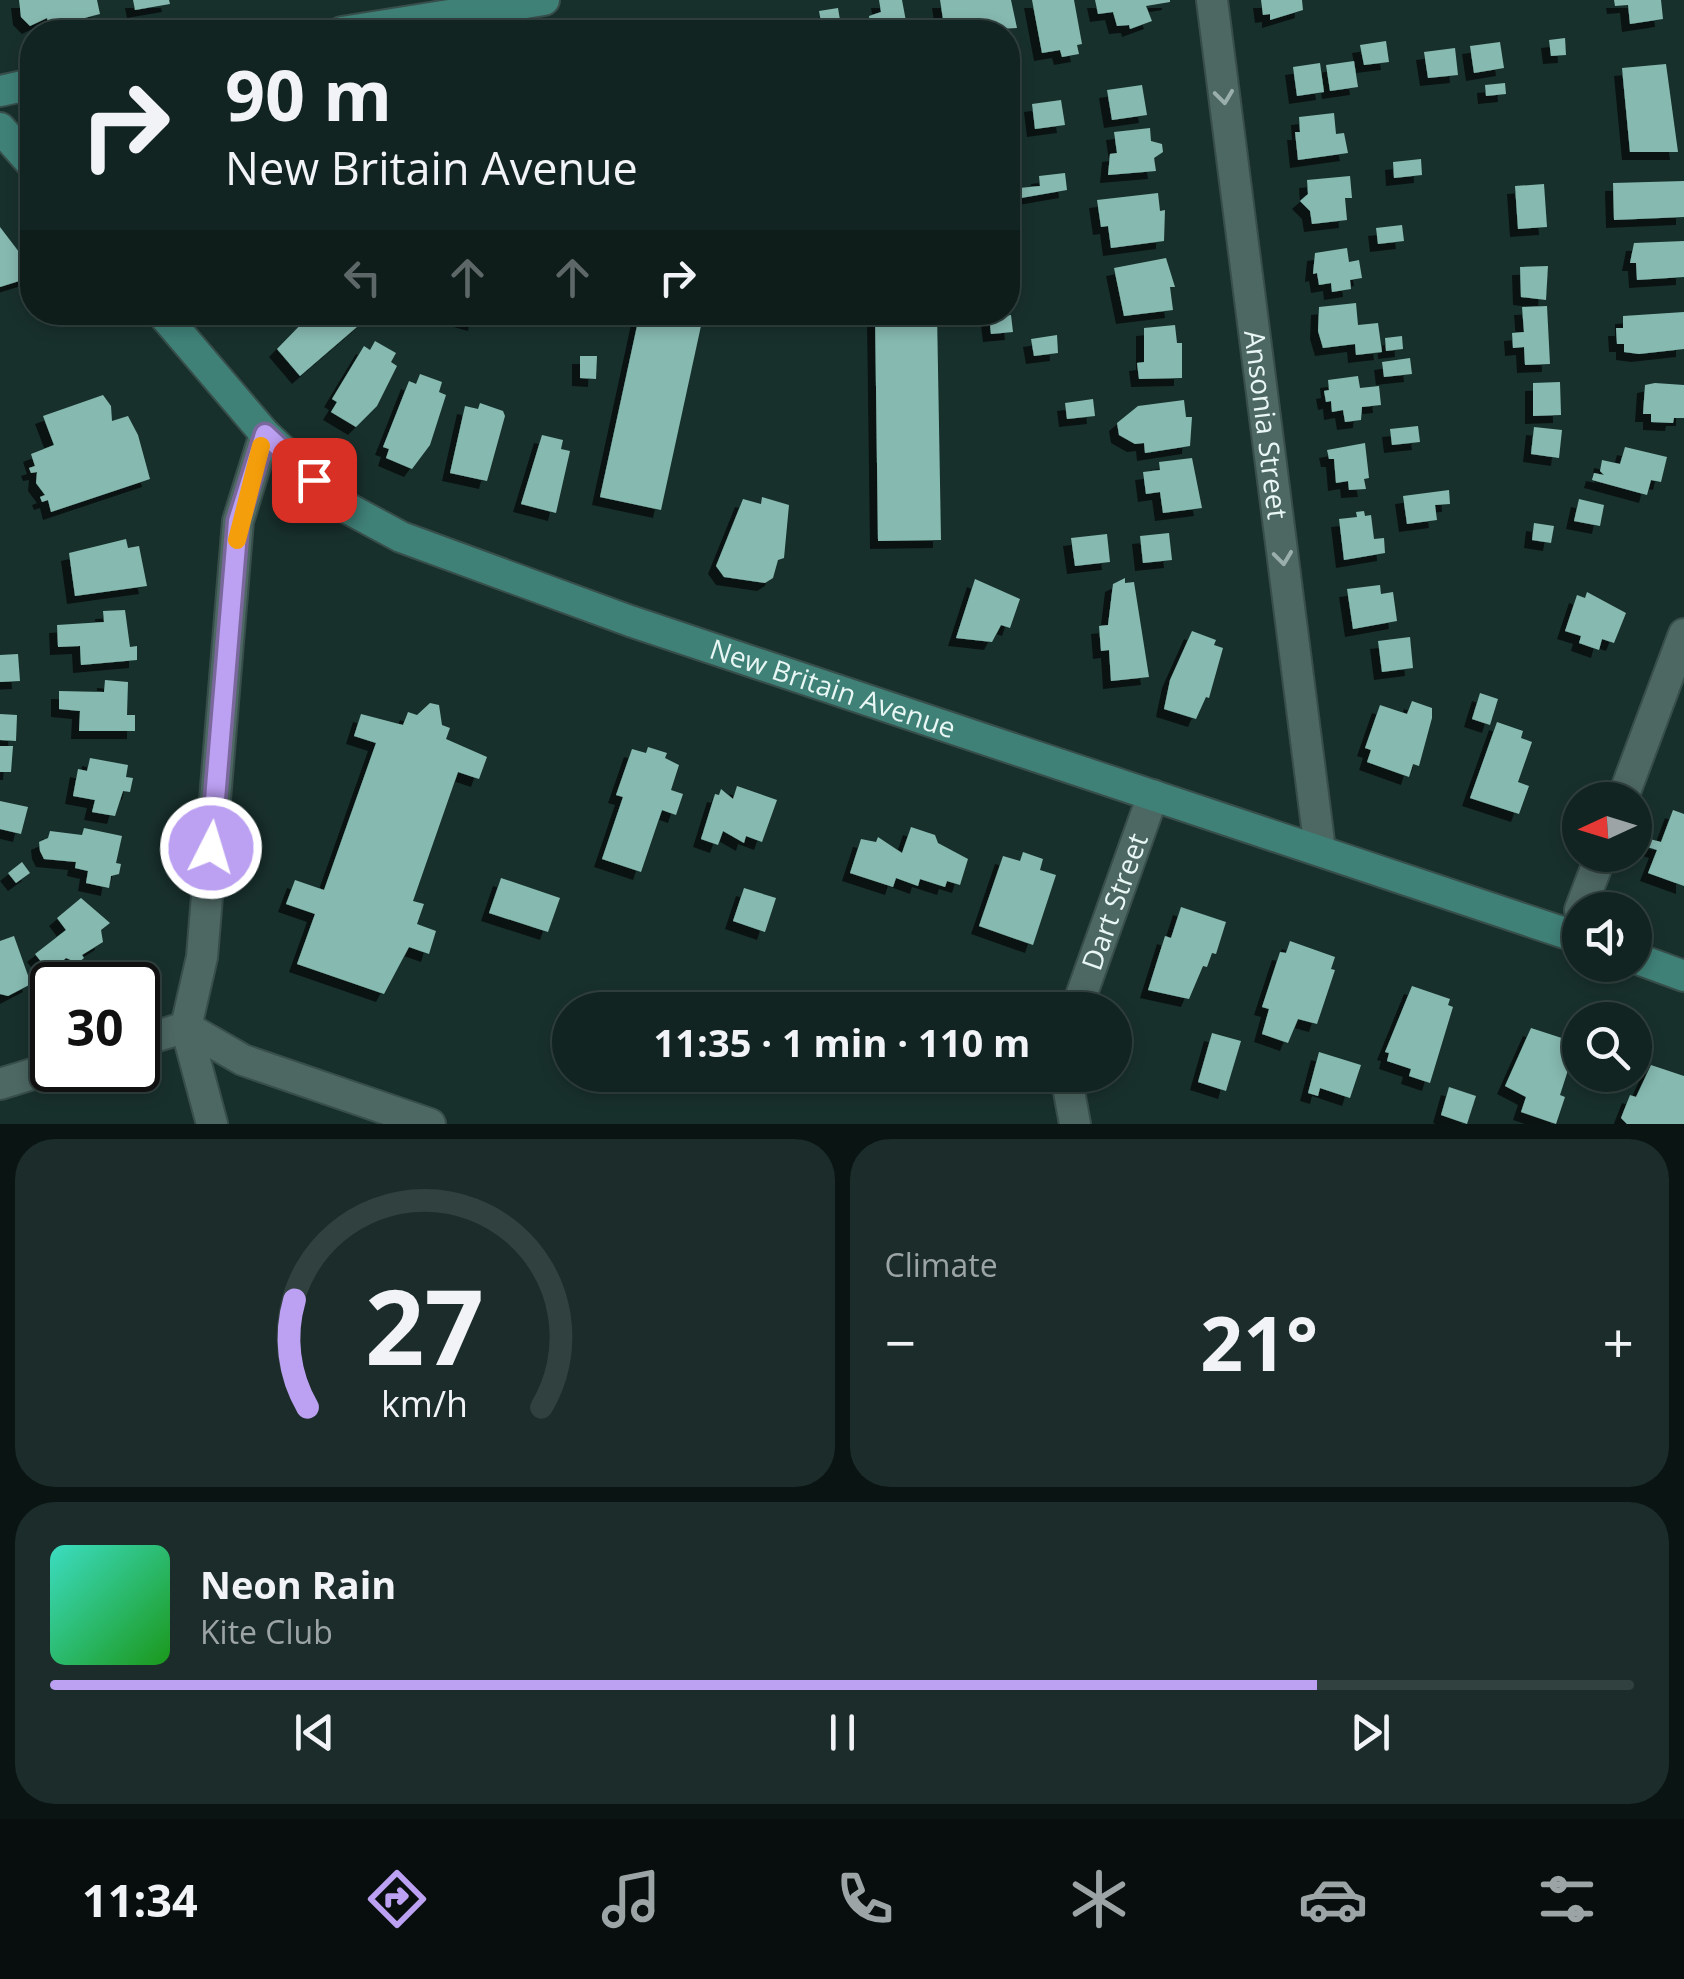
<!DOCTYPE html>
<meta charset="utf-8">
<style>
body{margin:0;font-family:"Open Sans",sans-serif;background:#1b2c2a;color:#f1f3f6;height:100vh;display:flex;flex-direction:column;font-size:38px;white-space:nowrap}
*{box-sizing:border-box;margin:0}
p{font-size:32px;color:#9ca4a5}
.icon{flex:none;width:55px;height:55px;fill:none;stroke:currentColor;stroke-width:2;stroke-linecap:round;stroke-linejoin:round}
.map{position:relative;height:1124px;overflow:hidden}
.panel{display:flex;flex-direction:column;gap:15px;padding:15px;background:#0a1412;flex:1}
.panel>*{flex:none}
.hud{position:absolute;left:20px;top:20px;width:1000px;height:305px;border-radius:40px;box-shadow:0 5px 15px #0003,0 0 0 2px #31413f;background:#122421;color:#f1f3f6;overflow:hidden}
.needle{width:65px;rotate:266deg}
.fabs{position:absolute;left:1562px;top:782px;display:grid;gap:20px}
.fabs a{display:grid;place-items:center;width:90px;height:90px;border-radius:50%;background:#122421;box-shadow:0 5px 15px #0003,0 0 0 2px #31413f;font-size:50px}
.speed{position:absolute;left:30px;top:962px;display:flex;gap:20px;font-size:50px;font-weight:700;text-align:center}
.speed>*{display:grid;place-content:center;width:130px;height:130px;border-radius:50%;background:#122421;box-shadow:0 5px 15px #0003,0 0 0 2px #31413f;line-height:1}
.speed .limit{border:5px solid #111;border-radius:15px;background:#fff;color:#111}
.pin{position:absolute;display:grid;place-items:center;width:85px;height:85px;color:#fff;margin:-42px;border-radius:20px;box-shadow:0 5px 15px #0006}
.me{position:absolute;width:110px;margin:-55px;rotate:5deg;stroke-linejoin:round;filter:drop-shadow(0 0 8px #0008)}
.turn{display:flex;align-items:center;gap:35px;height:210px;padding:0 40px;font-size:45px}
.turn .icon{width:130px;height:130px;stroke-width:2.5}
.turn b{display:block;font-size:70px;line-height:85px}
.lanes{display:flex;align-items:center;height:95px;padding:0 40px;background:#0003;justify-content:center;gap:50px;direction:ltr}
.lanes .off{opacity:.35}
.big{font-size:75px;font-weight:700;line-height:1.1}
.panel .card{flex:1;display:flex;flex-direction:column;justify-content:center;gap:15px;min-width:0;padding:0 35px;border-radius:40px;background:#1b2c2a}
.panel .dial{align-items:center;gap:0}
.dial svg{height:260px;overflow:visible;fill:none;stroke:#31413f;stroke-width:7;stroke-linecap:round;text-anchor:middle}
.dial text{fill:#f1f3f6;stroke:none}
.song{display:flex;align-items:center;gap:30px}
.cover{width:120px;height:120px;border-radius:15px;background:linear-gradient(135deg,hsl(170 70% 55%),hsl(120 70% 35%))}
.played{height:10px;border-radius:5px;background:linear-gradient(90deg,#bca0f2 80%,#31413f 80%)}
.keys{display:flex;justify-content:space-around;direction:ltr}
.heat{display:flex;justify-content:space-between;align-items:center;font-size:55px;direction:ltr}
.panel .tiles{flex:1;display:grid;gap:15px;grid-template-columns:1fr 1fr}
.card:last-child{grid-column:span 2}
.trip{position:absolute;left:552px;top:992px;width:580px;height:100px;border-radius:50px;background:#122421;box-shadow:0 5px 15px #0003,0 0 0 2px #31413f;font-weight:700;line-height:100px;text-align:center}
.menu{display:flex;height:160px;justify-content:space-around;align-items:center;background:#070e0d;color:#9ca4a5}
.menu .icon{width:70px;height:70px}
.menu .current{color:#bca0f2}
.menu b{font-size:45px;color:#f1f3f6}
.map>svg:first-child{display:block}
</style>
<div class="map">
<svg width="1684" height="1124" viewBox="0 0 1684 1124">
<defs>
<filter id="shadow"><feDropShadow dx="-8" dy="8" stdDeviation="0" flood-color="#0009"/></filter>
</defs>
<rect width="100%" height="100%" fill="#18302c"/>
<g fill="#86b9b0" filter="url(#shadow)">
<path d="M19,0H97L100,14L69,22H48L47,18L30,26L21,17Z"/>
<path d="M133,0H169L170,4L135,10Z"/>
<path d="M879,0H902L908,32H871L869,16L881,12Z"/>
<path d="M940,0H1011L1017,28L945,32Z"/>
<path d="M1032,0H1074L1082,44L1077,45L1079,54L1062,57L1060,50L1042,53Z"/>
<path d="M1095,0H1170V2L1146,6L1152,21L1130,29L1129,25L1117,26L1113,12L1098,14Z"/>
<path d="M1261,0H1302L1303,10L1270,20V14L1263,15Z"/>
<path d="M1614,0H1661L1663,19L1630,24L1628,5L1615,6Z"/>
<path d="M838,8L842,32H806L805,25L821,22L819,11Z"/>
<path d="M775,19L782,32H746L745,24Z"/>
<path d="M1565,38L1566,55L1551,56L1549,40Z"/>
<path d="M1386,41L1389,62L1364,65L1360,45Z"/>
<path d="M1500,42L1504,68L1474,73L1470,46Z"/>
<path d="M1455,48L1458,75L1428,78L1424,52Z"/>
<path d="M1354,61L1358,87L1330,91L1326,65Z"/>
<path d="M1320,63L1324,92L1297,96L1293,67Z"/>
<path d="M1666,64L1678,152H1630L1622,68Z"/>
<path d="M1505,83L1506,94L1486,96L1485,85Z"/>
<path d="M1142,85L1147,115L1112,120L1107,90Z"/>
<path d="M1061,100L1065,125L1035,129L1032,104Z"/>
<path d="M1334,113L1336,134L1344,133L1348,153L1298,160L1295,132H1300L1299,117Z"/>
<path d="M1150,128L1151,141L1162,144L1163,152L1154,158L1156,171L1108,175L1110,154L1117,153L1114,132Z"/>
<path d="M1421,159L1422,175L1394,178L1393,162Z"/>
<path d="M1065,173L1067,190L1021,198L1019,188L1040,186L1039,176Z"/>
<path d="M1350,176L1352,198H1345L1347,220L1312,224L1310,211L1300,201L1308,194L1307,180Z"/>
<path d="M1684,181V217L1614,220L1613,183Z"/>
<path d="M1544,184L1547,227L1518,229L1515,186Z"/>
<path d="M1158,193L1160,211L1165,210L1164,241L1111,248L1108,226L1101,227L1097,200Z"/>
<path d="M1402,225L1404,241L1378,244L1376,228Z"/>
<path d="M0,227L32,269V277L0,287Z"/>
<path d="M1684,241V277L1637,280L1636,263H1630L1634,243Z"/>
<path d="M1347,248L1349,262L1359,260L1362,278L1350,280L1351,289L1332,292L1331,283L1319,285L1317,273L1313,274L1315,253Z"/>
<path d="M1166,258L1175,287H1170L1173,310L1124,316L1114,268Z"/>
<path d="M1548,266L1546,300L1521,297L1520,267Z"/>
<path d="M1356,303L1358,325L1378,323L1382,352L1356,355L1355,344L1323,348L1318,331L1319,307Z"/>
<path d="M1547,306L1550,364L1525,365L1524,347L1513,348L1512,333L1524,332L1522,307Z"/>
<path d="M313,312H358L365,320L300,376L277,349Z"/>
<path d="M436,312H478L476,323Z"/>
<path d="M640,312H704L661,510L600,497Z"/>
<path d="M875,312H937L941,540L878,541Z"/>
<path d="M1684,312V349L1639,354L1624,352V344H1617L1616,328H1623V316Z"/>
<path d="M1011,315L1013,332L991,334L989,317Z"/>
<path d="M1175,325L1177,343H1182V378L1139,379L1137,363L1144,362V328Z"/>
<path d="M1057,335L1058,353L1034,356L1031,339Z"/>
<path d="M1402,336L1403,349L1386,351L1385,338Z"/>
<path d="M375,341L396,353L391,362L397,366L377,406L356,427L331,412L337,402L332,399L364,346L370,350Z"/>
<path d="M580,356H597L596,379L580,378Z"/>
<path d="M1410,358L1412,374L1384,377L1382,362Z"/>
<path d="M420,374L442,382L439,392L446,395L430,445L412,469L386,458L389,449L383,447L409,381L416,384Z"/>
<path d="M1358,376L1360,388L1379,386L1381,405L1362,407L1361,420L1345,422L1343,410L1332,412L1331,401L1326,402L1324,391L1329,390L1328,380Z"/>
<path d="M1560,382L1561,415L1533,416V383Z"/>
<path d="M1655,383L1684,385V418H1674L1673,423L1651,422V414H1643L1645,385Z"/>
<path d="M103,395L111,406L112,421L128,416L138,435L150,479L51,512L48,500L42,502L40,497L45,495L36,483L37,472L31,473L29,468L35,466L31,454L54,445L43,416Z"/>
<path d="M1093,399L1095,416L1067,419L1065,403Z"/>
<path d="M1184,400L1186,417H1192L1190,446L1145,453L1144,443L1135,444L1119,435L1117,423L1138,406Z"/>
<path d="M480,403L503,411L505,416L487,481L450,473L465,406L478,409Z"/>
<path d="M1418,426L1420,442L1392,445L1390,429Z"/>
<path d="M1534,427L1562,430L1559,458L1531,454Z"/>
<path d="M542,435L563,440L561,449L570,451L556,513L521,504Z"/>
<path d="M1365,443L1369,478L1364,479L1366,489L1349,490L1348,481L1336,483L1334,459H1329L1327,450Z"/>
<path d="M1625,447L1667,457L1661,482L1651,480L1647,495L1592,480L1594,473L1604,475L1600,471L1602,460L1620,464Z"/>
<path d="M1192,458L1202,508L1163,513L1160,492L1146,494L1143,472L1160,470L1159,462Z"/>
<path d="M1449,490L1450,504L1435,505L1437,520L1407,524L1403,496Z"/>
<path d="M762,497L789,505L784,558L778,560L773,578L765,583L724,577L716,566L743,499L761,504Z"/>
<path d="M1579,499L1604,505L1600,526L1574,521Z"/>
<path d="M1364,511L1365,516L1371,515L1374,539L1384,538L1385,553L1344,560L1339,519L1357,517L1356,512Z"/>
<path d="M1534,523L1554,526L1551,543L1532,540Z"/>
<path d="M1169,533L1172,560L1143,563L1140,536Z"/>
<path d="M1107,534L1110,562L1075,566L1071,538Z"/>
<path d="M126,539L128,548L139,546L147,586L75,596L69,553Z"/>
<path d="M1125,578V583L1134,582L1149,677L1111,681L1109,650L1101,651L1099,626L1108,625L1113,584Z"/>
<path d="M975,579L1020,599L1010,628L1001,625L992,642L956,638Z"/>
<path d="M1380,585L1381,594L1393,592L1397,621L1353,629L1347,589Z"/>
<path d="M1587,592L1626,613L1614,643L1602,639L1599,650L1579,643L1581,636L1565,631L1577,595L1585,598Z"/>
<path d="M125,610L130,647L137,646V660L81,665L80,646L58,647L57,625L104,622L103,611Z"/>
<path d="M1192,631L1216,640L1214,645L1223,648L1209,698L1206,697L1196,719L1164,709L1170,680Z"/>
<path d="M1410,637L1413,668L1382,672L1378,641Z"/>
<path d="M18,654L20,681L0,682V655Z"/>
<path d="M105,680L128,682L127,715H135V731H79L80,711L59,709V691L104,692Z"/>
<path d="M1480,693L1498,699L1490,725L1472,719Z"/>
<path d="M1412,701L1432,708V718L1419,766L1413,764L1409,777L1367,762L1371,750L1365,748L1380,705L1407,714Z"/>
<path d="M430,703L439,705L442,725L450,728L446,739L487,757L479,779L458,772L413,901L424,904L417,924L436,931L429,954L409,947L384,994L297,964L315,914L286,904L295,880L324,890L376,743L354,736L361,714L403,725L408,712L417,715Z"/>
<path d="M0,714L17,715L16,741L0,740Z"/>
<path d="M1497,722L1523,731L1521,738L1532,742L1518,782L1529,786L1519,814L1470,798Z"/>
<path d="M0,746H13L11,772H0Z"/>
<path d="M648,747L667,753L665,758L679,765L671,790L683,794L676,815L662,810L641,872L602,859L623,797L616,795L632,749L646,753Z"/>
<path d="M90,758L128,765L126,777L133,778L130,792L123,791L115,816L92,812L95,800L73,796L78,769L87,771Z"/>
<path d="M737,786L777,800L762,842L746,836L744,843L723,831L718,845L701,839L715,794L719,795L721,789L733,799Z"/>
<path d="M0,801L28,807L21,834L0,829Z"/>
<path d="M1673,810L1684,814V886L1648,873L1657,850L1647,847L1650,839L1661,842Z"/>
<path d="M911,827L935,835L938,843L968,859L960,885L947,881L945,887L920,879L918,886L896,878L893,887L850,873L861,839L876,842L878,837L902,853Z"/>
<path d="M84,828L122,836L116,863L121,864L119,874L111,876L109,888L86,883L88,871L75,868L76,862L44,859L40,851L39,842L48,838L50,831L82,835Z"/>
<path d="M1023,852L1043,859L1040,870L1056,875L1033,945L979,926L1003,856L1020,861Z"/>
<path d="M22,862L30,873L16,883L8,873Z"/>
<path d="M501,878L560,898L548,932L489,913Z"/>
<path d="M744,888L776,898L765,932L733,921Z"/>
<path d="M81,898L110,923L101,930L103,942L82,955L84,958L78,963L66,958L50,973L35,954L66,930L57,918Z"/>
<path d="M1181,907L1226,922L1216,954L1212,953L1207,967L1203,966L1189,999L1148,990L1165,936L1171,938Z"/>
<path d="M14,936L31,984L8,996L0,994V941Z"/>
<path d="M1290,941L1335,957L1331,969L1335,970L1317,1024L1298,1019L1288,1043L1262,1034L1269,1009L1262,1007L1280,952L1286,953Z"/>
<path d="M1412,986L1450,999L1448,1005L1453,1007L1430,1083L1409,1076L1411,1069L1387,1061L1389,1053L1385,1052Z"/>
<path d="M1531,1028L1574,1042L1565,1066L1569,1067L1560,1095L1565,1097L1556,1124L1521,1112L1526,1097L1505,1086Z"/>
<path d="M1212,1033L1241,1041L1226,1091L1198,1082Z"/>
<path d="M1319,1052L1361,1065L1350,1098L1320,1088L1318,1096L1308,1093Z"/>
<path d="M1651,1065L1684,1076V1124H1627L1621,1118L1630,1095L1636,1097Z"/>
<path d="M1449,1087L1476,1096L1467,1124L1441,1115Z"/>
</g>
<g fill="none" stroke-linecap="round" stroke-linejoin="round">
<defs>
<g id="street">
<path id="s1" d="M1212,0L1320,850"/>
<path d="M1622,800L1684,634"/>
<path d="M1580,910L1601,855"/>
<path id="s2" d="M1076,1010L1153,795"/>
<path d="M138,1042L186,1027L243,1060L430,1124"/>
<path d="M1066,1075L1075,1124"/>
<path d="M0,1084L52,1068"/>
<path d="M212,1124L186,1027L202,957L238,521L265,434"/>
</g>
<g id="secondary">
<path d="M342,32L544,0"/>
<path d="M0,91L32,84"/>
<path d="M0,128L32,164"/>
<path id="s3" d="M161,312L265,434L338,503L401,537L630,621L1580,938"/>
<path d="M1635,958L1684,976"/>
</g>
</defs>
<use href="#street" stroke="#384e4b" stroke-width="34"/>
<use href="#secondary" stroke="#384e4b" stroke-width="34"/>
<use href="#street" stroke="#4d6762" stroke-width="30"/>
<use href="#secondary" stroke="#3f8077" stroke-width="30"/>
</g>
<defs><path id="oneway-chevron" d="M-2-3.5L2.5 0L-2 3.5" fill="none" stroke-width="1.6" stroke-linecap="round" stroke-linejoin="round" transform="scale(2.5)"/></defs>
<g stroke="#9aafab">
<use href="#oneway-chevron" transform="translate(1224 97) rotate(83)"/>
<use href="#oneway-chevron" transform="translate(1283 558) rotate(83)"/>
</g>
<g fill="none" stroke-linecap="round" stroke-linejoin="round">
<defs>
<path id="route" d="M211,848L238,521L265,434L314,480"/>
</defs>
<use href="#route" stroke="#7a689d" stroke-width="25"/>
<use href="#route" stroke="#bca0f2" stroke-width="18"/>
<path stroke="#f59e0b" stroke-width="18" d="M237,540L261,446"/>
</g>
<g text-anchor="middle" stroke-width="10" stroke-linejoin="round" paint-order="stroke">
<g font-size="28" fill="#e8f7f4" stroke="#18302c">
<text dy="10" stroke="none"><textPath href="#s1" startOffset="428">Ansonia Street</textPath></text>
<text dy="10" stroke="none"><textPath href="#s3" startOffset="790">New Britain Avenue</textPath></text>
<text dy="10" stroke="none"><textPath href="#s2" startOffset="115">Dart Street</textPath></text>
</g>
</g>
</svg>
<div class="fabs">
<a><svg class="needle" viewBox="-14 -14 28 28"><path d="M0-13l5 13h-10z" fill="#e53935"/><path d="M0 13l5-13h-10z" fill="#9ca4a5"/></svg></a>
<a><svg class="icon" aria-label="sound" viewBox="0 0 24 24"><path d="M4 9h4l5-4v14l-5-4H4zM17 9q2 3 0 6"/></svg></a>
<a><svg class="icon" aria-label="search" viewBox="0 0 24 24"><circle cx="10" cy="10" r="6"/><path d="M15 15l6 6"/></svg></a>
</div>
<div class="speed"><div class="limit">30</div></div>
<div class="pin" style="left:314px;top:480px;background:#d93025"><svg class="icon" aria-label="arrive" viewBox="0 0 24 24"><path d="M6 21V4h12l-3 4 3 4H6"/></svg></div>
<svg class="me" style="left:211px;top:848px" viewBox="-20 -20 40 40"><circle r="17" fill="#bca0f2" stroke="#fff" stroke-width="3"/><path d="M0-11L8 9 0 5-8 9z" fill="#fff"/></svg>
<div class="trip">11:35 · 1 min · 110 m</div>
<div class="hud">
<div class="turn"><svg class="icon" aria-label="right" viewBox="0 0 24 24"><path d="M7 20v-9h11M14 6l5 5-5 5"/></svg><div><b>90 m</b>New Britain Avenue</div></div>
<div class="lanes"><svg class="icon off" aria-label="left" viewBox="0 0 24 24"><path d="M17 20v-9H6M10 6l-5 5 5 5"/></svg><svg class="icon off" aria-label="ahead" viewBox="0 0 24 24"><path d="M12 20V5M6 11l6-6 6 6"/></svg><svg class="icon off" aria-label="ahead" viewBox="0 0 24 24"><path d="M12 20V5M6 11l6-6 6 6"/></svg><svg class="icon" aria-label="right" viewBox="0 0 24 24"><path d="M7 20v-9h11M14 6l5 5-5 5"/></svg></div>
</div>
</div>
<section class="panel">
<div class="tiles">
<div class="card dial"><svg viewBox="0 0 100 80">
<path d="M14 69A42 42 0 1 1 86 69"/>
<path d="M14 69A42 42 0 0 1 10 36" stroke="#bca0f2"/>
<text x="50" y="56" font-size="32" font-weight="700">27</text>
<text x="50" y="72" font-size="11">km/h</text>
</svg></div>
<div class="card"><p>Climate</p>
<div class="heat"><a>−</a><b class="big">21°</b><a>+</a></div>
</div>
<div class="card">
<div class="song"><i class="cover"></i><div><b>Neon Rain</b><p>Kite Club</p></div></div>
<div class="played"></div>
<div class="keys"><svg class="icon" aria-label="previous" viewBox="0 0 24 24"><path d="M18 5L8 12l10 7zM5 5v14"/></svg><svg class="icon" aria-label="pause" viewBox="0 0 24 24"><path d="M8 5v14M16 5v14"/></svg><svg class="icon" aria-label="next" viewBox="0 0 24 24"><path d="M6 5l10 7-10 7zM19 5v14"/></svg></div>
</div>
</div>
</section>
<nav class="menu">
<b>11:34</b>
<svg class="icon current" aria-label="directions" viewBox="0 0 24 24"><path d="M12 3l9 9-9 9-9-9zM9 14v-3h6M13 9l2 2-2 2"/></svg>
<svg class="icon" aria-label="music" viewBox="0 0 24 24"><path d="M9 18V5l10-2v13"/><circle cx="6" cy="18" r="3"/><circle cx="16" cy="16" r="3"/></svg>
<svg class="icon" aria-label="phone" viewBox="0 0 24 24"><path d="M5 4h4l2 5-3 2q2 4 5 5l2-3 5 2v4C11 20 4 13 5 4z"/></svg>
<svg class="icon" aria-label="climate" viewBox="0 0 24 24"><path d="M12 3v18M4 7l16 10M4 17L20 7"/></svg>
<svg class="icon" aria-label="car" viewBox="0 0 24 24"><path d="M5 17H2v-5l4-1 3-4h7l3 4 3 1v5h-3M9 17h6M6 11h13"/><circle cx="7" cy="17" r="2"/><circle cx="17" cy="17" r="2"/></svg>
<svg class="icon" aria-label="filters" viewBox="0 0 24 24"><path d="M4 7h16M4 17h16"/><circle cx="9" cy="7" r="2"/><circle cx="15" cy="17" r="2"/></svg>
</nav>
